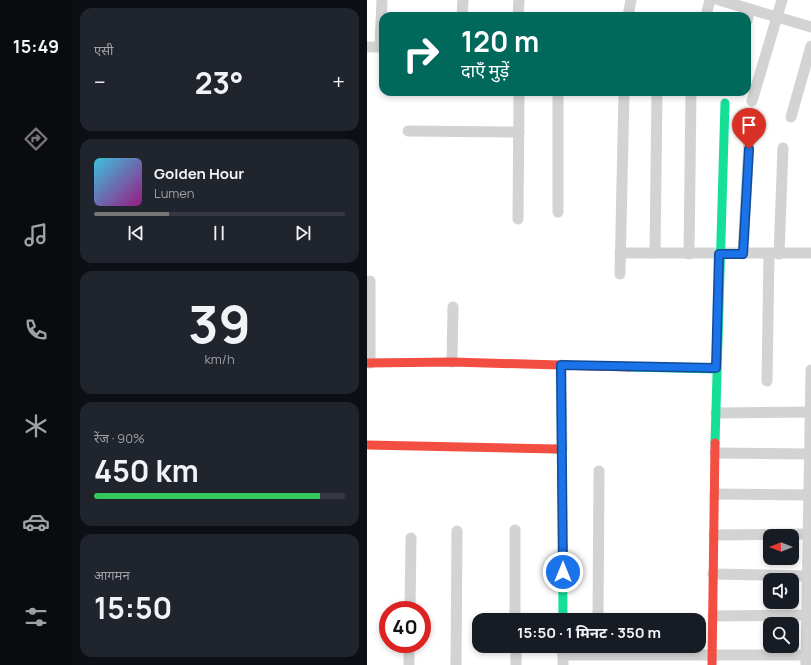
<!DOCTYPE html>
<html lang="hi">
<meta charset="utf-8">
<style>
body{margin:0;font-family:Manrope,"Noto Sans Devanagari",sans-serif;background:#20242c;color:#f1f3f6;height:100vh;display:flex;flex-direction:column;font-size:15px;white-space:nowrap}
*{box-sizing:border-box;margin:0}
p{font-size:13px;color:#9ea1a6}
.icon{flex:none;width:22px;height:22px;fill:none;stroke:currentColor;stroke-width:2;stroke-linecap:round;stroke-linejoin:round}
.map{position:relative;flex:1;overflow:hidden}
.details{display:flex;flex-direction:column;gap:8px;padding:8px;background:#0d0f14;width:295px}
.details>*{flex:none}
.guide{position:absolute;left:12px;top:12px;width:372px;height:84px;border-radius:12px;box-shadow:0 2px 6px #0003;background:#00695c;color:#fff;overflow:hidden}
.needle{width:26px;rotate:270deg}
.fabs{position:absolute;left:396px;top:529px;display:grid;gap:8px}
.fabs a{display:grid;place-items:center;width:36px;height:36px;border-radius:8px;background:#171b24;box-shadow:0 2px 6px #0003;font-size:20px}
.speed{position:absolute;left:12px;top:601px;display:flex;gap:8px;font-size:20px;font-weight:700;text-align:center}
.speed>*{display:grid;place-content:center;width:52px;height:52px;border-radius:50%;background:#171b24;box-shadow:0 2px 6px #0003;line-height:1}
.speed .limit{border:6px solid #d22;background:#fff;color:#111}
.pin{position:absolute;display:grid;place-items:center;width:34px;height:34px;color:#fff;margin:-41px -17px;border-radius:50% 50% 50% 0;rotate:-45deg;box-shadow:0 0 4px #0007}
.pin .icon{rotate:45deg}
.me{position:absolute;width:44px;margin:-22px;rotate:0deg;stroke-linejoin:round;filter:drop-shadow(0 0 3px #0008)}
.turn{display:flex;align-items:center;gap:14px;height:84px;padding:0 16px;font-size:18px}
.turn .icon{width:52px;height:52px;stroke-width:2.5}
.turn b{display:block;font-size:28px;line-height:34px}
.big{font-size:30px;font-weight:700;line-height:1.1}
.details .widget{flex:1;display:flex;flex-direction:column;justify-content:center;gap:6px;min-width:0;padding:0 14px;border-radius:12px;background:#20242c}
.details .dial{align-items:center;gap:0}
.dial b{font-size:52px;line-height:1}
.song{display:flex;align-items:center;gap:12px}
.cover{width:48px;height:48px;border-radius:6px;background:linear-gradient(135deg,hsl(190 70% 55%),hsl(310 70% 35%))}
.played{height:4px;border-radius:2px;background:linear-gradient(90deg,#777 30%,#363941 30%)}
.keys{display:flex;justify-content:space-around;direction:ltr}
.heat{display:flex;justify-content:space-between;align-items:center;font-size:22px;direction:ltr}
.charge{height:6px;border-radius:3px;background:linear-gradient(90deg,#34c759 90%,#363941 0)}
.trip{position:absolute;left:105px;top:613px;width:234px;height:40px;border-radius:12px;background:#171b24;box-shadow:0 2px 6px #0003;font-weight:700;line-height:40px;text-align:center}
main{display:flex;flex:1;min-height:0}
.tab-bar{display:flex;flex-direction:column;width:72px;justify-content:space-around;align-items:center;background:#090b0e;color:#9ea1a6}
.tab-bar .icon{width:28px;height:28px}
.tab-bar .on{color:#777}
.tab-bar b{font-size:18px;color:#f1f3f6}
.map>svg:first-child{display:block}
</style>
<main>
<nav class="tab-bar">
<b>15:49</b>
<svg class="icon on" aria-label="directions" viewBox="0 0 24 24"><path d="M12 3l9 9-9 9-9-9zM9 14v-3h6M13 9l2 2-2 2"/></svg>
<svg class="icon" aria-label="music" viewBox="0 0 24 24"><path d="M9 18V5l10-2v13"/><circle cx="6" cy="18" r="3"/><circle cx="16" cy="16" r="3"/></svg>
<svg class="icon" aria-label="phone" viewBox="0 0 24 24"><path d="M5 4h4l2 5-3 2q2 4 5 5l2-3 5 2v4C11 20 4 13 5 4z"/></svg>
<svg class="icon" aria-label="climate" viewBox="0 0 24 24"><path d="M12 3v18M4 7l16 10M4 17L20 7"/></svg>
<svg class="icon" aria-label="car" viewBox="0 0 24 24"><path d="M5 17H2v-5l4-1 3-4h7l3 4 3 1v5h-3M9 17h6M6 11h13"/><circle cx="7" cy="17" r="2"/><circle cx="17" cy="17" r="2"/></svg>
<svg class="icon" aria-label="filters" viewBox="0 0 24 24"><path d="M4 7h16M4 17h16"/><circle cx="9" cy="7" r="2"/><circle cx="15" cy="17" r="2"/></svg>
</nav>
<section class="details">
<div class="widget"><p>एसी</p>
<div class="heat"><a>−</a><b class="big">23°</b><a>+</a></div>
</div>
<div class="widget">
<div class="song"><i class="cover"></i><div><b>Golden Hour</b><p>Lumen</p></div></div>
<div class="played"></div>
<div class="keys"><svg class="icon" aria-label="previous" viewBox="0 0 24 24"><path d="M18 5L8 12l10 7zM5 5v14"/></svg><svg class="icon" aria-label="pause" viewBox="0 0 24 24"><path d="M8 5v14M16 5v14"/></svg><svg class="icon" aria-label="next" viewBox="0 0 24 24"><path d="M6 5l10 7-10 7zM19 5v14"/></svg></div>
</div>
<div class="widget dial"><b>39</b><p>km/h</p></div>
<div class="widget"><p>रेंज · 90%</p><b class="big">450 km</b><div class="charge"></div></div>
<div class="widget"><p>आगमन</p><b class="big">15:50</b></div>
</section>
<div class="map">
<svg width="444" height="665" viewBox="0 0 444 665">
<rect width="100%" height="100%" fill="#fff"/>
<g fill="none" stroke-linecap="round" stroke-linejoin="round">
<g stroke="#d3d3d3" stroke-width="11">
<path d="M352,0L444,27"/>
<path d="M95,16L96,0"/>
<path d="M151,16L152,0"/>
<path d="M261,16L264,0"/>
<path d="M339,16L343,0"/>
<path d="M380,21L383,9"/>
<path d="M0,47H10L13,45L15,0"/>
<path d="M385,101L415,0"/>
<path d="M424,117L444,46"/>
<path d="M41,131L152,132"/>
<path d="M191,212V92"/>
<path d="M151,219L152,92"/>
<path d="M253,253H444"/>
<path d="M288,253L290,92"/>
<path d="M322,254L324,92"/>
<path d="M376,254L383,120"/>
<path d="M412,254L416,148"/>
<path d="M253,274L257,92"/>
<path d="M85,362L86,307"/>
<path d="M3,363V281"/>
<path d="M194,365L195,449"/>
<path d="M400,381L402,254"/>
<path d="M349,413L443,412"/>
<path d="M348,453L443,454"/>
<path d="M348,494L442,495"/>
<path d="M148,530V620"/>
<path d="M347,535L441,534"/>
<path d="M346,574L441,576"/>
<path d="M43,610L44,538"/>
<path d="M346,616L440,615"/>
<path d="M231,620L232,471"/>
<path d="M149,646V665"/>
<path d="M196,646V665"/>
<path d="M196,655H439"/>
<path d="M42,665V644"/>
<path d="M89,665L90,531"/>
<path d="M439,665L444,370"/>
</g>
<g stroke="#16e098" stroke-width="9">
<path d="M262,367L349,369"/>
<path d="M348,443L358,103"/>
<path d="M188,449H195L196,620"/>
</g>
<g stroke="#f24e42" stroke-width="9">
<path d="M0,363L85,362L262,367"/>
<path d="M0,445L188,449"/>
<path d="M345,665L348,443"/>
</g>
</g>
<g fill="none" stroke-linecap="round" stroke-linejoin="round">
<defs>
<path id="route" d="M196,572L194,365L349,368L352,254H376L382,149"/>
</defs>
<use href="#route" stroke="#114b97" stroke-width="10"/>
<use href="#route" stroke="#1a73e8" stroke-width="7"/>
</g>
</svg>
<div class="fabs">
<a><svg class="needle" viewBox="-14 -14 28 28"><path d="M0-13l5 13h-10z" fill="#e53935"/><path d="M0 13l5-13h-10z" fill="#9ea1a6"/></svg></a>
<a><svg class="icon" aria-label="sound" viewBox="0 0 24 24"><path d="M4 9h4l5-4v14l-5-4H4zM17 9q2 3 0 6"/></svg></a>
<a><svg class="icon" aria-label="search" viewBox="0 0 24 24"><circle cx="10" cy="10" r="6"/><path d="M15 15l6 6"/></svg></a>
</div>
<div class="speed"><div class="limit">40</div></div>
<div class="pin" style="left:382px;top:149px;background:#d93025"><svg class="icon" aria-label="arrive" viewBox="0 0 24 24"><path d="M6 21V4h12l-3 4 3 4H6"/></svg></div>
<svg class="me" style="left:196px;top:572px" viewBox="-20 -20 40 40"><circle r="17" fill="#1a73e8" stroke="#fff" stroke-width="3"/><path d="M0-11L8 9 0 5-8 9z" fill="#fff"/></svg>
<div class="trip">15:50 · 1 मिनट · 350 m</div>
<div class="guide">
<div class="turn"><svg class="icon" aria-label="right" viewBox="0 0 24 24"><path d="M7 20v-9h11M14 6l5 5-5 5"/></svg><div><b>120 m</b>दाएँ मुड़ें</div></div>
</div>
</div>
</main>
